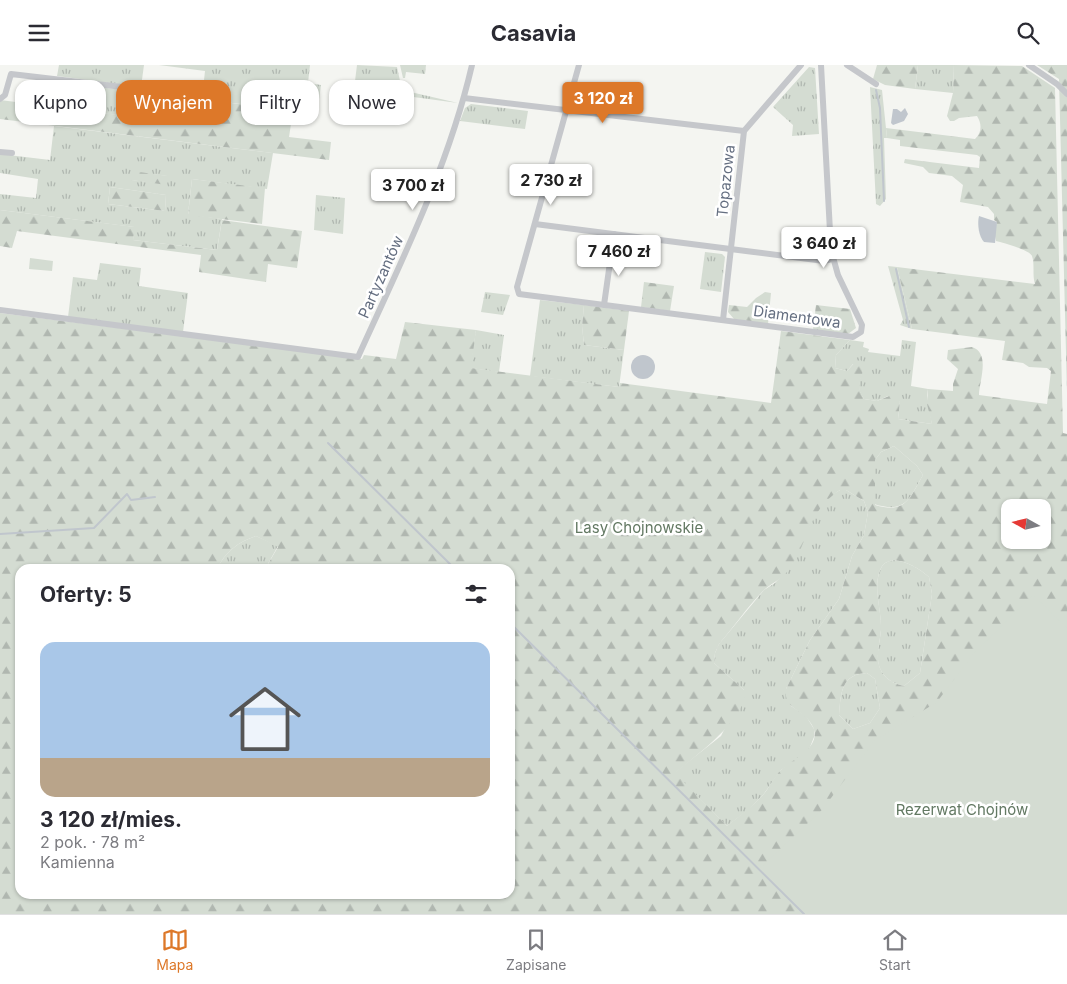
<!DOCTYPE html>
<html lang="pl">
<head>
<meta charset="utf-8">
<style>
	:root { --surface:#fff; --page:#f7f7f7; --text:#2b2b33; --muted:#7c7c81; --line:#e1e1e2; --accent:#dd7829 }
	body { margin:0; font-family:Inter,sans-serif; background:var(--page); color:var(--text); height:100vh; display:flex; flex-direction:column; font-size:19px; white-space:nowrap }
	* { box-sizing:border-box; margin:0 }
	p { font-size:16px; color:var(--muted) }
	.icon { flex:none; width:28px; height:28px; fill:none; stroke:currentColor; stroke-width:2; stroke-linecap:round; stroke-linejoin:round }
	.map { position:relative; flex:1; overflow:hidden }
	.side { position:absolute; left:15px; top:499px; width:500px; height:335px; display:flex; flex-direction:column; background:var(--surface); border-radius:15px; box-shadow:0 1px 4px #0004 }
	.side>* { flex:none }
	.hud { position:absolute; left:15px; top:15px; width:500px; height:45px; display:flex; gap:10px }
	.needle { width:32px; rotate:278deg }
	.fabs { position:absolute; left:1001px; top:434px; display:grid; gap:10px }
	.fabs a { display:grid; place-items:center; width:50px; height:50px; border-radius:10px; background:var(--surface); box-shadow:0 1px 4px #0004; font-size:25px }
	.price { position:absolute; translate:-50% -42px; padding:0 11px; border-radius:5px; background:#fff; color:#222; font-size:16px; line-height:32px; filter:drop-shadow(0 1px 2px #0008) }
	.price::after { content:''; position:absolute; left:50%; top:30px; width:15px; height:11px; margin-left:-8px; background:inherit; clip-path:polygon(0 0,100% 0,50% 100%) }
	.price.on { background:var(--accent); color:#fff }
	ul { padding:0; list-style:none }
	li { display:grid; align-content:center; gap:10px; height:265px; padding:0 25px }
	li+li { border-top:1px solid var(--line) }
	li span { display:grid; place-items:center; height:155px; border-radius:15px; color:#555 }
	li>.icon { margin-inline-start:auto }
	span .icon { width:90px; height:90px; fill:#fffc; stroke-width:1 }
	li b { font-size:21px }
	h2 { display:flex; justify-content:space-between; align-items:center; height:60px; padding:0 25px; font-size:21px }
	.chip { padding:0 18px; border-radius:15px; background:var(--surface); box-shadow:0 1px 4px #0004; font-size:18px; line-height:45px }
	.chip.on { background:var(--accent); color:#fff }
	header { display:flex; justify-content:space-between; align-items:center; height:65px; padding:0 25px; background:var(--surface); font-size:22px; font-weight:700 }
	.menu { display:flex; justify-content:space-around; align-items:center; height:70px; border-top:1px solid var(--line); background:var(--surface); font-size:14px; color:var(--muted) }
	.menu a { display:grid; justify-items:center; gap:2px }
	.menu .on { color:var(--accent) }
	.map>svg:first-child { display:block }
</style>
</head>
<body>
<header><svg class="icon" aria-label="menu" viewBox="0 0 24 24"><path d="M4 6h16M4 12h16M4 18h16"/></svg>Casavia<svg class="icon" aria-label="search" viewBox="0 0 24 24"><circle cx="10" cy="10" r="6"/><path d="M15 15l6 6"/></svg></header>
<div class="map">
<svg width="1067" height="849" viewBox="0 0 1067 849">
	<defs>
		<pattern id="grass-tufts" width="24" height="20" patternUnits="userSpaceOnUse" patternTransform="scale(1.25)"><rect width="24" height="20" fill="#d4dcd2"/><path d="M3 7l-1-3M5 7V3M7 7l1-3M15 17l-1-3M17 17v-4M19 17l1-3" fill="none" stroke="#b0b7b0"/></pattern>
		<pattern id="forest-firs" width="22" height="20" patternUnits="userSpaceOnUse" patternTransform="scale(1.25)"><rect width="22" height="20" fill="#d4dcd2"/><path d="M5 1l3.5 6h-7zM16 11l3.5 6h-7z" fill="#b0b7b0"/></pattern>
	</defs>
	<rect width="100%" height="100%" fill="#f4f5f1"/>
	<g fill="url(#grass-tufts)" fill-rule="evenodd">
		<path d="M 59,0 L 144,0 L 141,22 L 57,11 Z"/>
		<path d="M 159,0 L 310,0 L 308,18 L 321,20 L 317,49 L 201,34 L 198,60 L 77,45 L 80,20 L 167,30 L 169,24 L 197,27 L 203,24 L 205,6 Z"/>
		<path d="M 357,0 L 397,2 L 402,25 L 458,38 L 354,24 Z"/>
		<path d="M 400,0 L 426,0 L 425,9 L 406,7 L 405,13 L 403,13 Z"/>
		<path d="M 918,0 L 954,0 L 953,28 L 915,24 Z"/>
		<path d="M 809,2 L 815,3 L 819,69 L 792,71 L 793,60 L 773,42 Z"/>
		<path d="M 870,22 L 882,25 L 887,73 L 884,73 L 886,134 L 880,141 L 876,139 Z"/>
		<path d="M 471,39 L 528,46 L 525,64 L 460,56 L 465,43 Z"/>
		<path d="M 54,61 L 273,88 L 267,124 L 192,114 L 188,149 L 222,154 L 217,185 L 133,175 L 134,162 L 0,145 L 0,129 L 36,133 L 38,114 L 0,108 L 0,89 L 50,95 ZM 132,107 L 167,111 L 167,119 L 132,115 ZM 110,122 L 166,130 L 165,146 L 108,139 Z"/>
		<path d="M 316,130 L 345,133 L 343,169 L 314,165 Z"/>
		<path d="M 705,187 L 722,189 L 725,192 L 721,227 L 700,224 Z"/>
		<path d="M 100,198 L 141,203 L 139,221 L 188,228 L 183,267 L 68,252 L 73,212 L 97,215 Z"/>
		<path d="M 888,201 L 897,202 L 912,264 L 900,260 L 903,255 Z"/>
		<path d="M 485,227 L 510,230 L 503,250 L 481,247 Z"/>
		<path d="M 540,235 L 584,240 L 582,261 L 584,280 L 624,285 L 619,322 L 530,311 Z"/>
		<path d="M 476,265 L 504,270 L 499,307 L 470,303 Z"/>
		<path d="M 850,275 L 864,277 L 863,282 L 869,284 L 868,287 L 900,291 L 902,275 L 916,277 L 911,321 L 928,324 L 927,331 L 932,359 L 898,354 L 900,337 L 888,331 L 877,336 L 864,334 C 856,323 859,316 863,305 L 853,299 L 847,306 L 835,303 L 836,290 Z"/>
		<path d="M 894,381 L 917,401 L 923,410 C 909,434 906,449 874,439 L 875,395 L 881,387 Z"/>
		<path d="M 840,425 L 846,425 L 864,436 L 868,447 L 864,470 L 852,491 L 839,534 L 810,575 L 786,624 L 791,641 L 806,651 L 814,664 L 814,672 L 810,682 L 806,688 L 781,705 L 763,730 L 748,745 L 727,761 L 674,708 L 721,671 L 744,625 L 714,598 L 715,588 L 719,579 L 764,525 L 775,518 L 792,499 L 815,449 L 827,433 Z"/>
		<path d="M 256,471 L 278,481 L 265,504 L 217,504 C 225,487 238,477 256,471 Z"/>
		<path d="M 894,495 C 909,497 918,503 929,512 L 932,529 L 920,608 L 904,621 C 896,619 887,616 882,607 C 874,594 880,578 881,565 C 882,545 872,522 881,503 C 884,497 889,496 894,495 Z"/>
		<path d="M 867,608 L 875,614 L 880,643 L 870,658 L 853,664 L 839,650 C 841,628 841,609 867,608 Z"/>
	</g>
	<g fill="url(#forest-firs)" fill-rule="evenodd">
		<path d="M 877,0 L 918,0 L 915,24 L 885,20 L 873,14 Z"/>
		<path d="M 954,0 L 1022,1 L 1055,23 L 1063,368 L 1067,369 L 1067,849 L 0,849 L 0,248 L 362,294 L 364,290 L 396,294 L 405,257 L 476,265 L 471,303 L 619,322 L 620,318 L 771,338 L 781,266 L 850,275 L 836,290 L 835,303 L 847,306 L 856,296 L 861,295 C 869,308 852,317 864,334 L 877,336 L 894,329 L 900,337 L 898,354 L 932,359 L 927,339 L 928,324 L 953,326 L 953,319 L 958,304 L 947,294 L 948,285 L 972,282 C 991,288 979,317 979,330 L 1047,339 L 1051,306 L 1047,303 L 1029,302 L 1023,298 L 1002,295 L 1005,276 L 912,264 L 897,202 L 1035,219 C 1032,210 1035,199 1032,191 C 1030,185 1004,178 996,176 L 994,166 L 997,157 L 994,155 L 994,149 L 988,142 L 960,137 L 963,120 L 952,111 L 929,108 L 923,102 L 904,98 L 905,94 L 979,103 L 980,92 L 977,90 L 900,81 L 900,75 L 887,73 L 886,63 L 975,74 C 982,67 982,59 977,51 L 959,53 L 954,56 L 950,56 L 947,51 L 953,28 ZM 894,381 L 917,401 L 923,410 C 909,434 906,449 875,440 L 875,395 L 881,387 ZM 840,425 L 846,425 L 864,436 L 868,447 L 864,470 L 852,491 L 839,534 L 810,575 L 786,624 C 783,645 805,644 813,662 C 822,683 792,694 781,705 C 774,712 769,723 763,730 C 752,742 739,751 727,761 L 675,708 C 693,693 750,652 744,625 L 714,598 L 715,588 L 719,579 C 734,562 747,542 763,526 C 770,519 780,515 787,507 C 810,478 805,448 840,425 ZM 1010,442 L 1042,442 L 1042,475 L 1010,475 ZM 256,471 L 278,482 L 265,504 L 510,504 L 510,829 L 20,829 L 20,504 L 217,504 C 225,487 238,477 256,471 ZM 894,495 C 909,497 918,503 929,512 L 932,529 L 920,608 L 904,621 C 896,619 887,616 882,607 C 874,594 880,578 881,565 C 882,545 872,521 881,503 C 884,497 889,496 894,495 ZM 867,608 L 875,614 L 880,643 L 870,658 L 853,664 L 839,650 C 841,628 841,609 867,608 Z"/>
		<path d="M 1037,0 L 1067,0 L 1067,327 L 1059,14 Z"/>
		<path d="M 201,34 L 293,46 L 289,72 L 331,77 L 329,95 L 0,54 L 0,35 L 198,60 Z"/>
		<path d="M 132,106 L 168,111 L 167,120 L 131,115 Z"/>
		<path d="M 192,114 L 265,123 L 262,159 L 188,150 Z"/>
		<path d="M 110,122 L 166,130 L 165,146 L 108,139 Z"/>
		<path d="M 0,145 L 135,162 L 133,175 L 217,185 L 222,155 L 302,166 L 297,203 L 268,199 L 266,217 L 199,207 L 201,190 L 17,166 L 12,183 L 0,181 Z"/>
		<path d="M 644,217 L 674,221 L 670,246 L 641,242 Z"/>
		<path d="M 765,227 L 771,228 L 768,259 L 734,254 L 728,247 L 729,240 L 747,242 L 756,233 Z"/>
		<path d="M 584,240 L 629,246 L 624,285 L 584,280 L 582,261 Z"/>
		<path d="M 816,240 L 850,244 L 856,263 L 848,269 L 813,265 Z"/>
	</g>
	<g fill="#d4dcd2">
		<path d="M 30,193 L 53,196 L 52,206 L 29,204 Z"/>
		<path d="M 1033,530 L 1067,563 L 1067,849 L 804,849 L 759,804 L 822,745 L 874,676 L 937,637 L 974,588 Z"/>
	</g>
	<g fill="#c0c6cd">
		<path d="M 897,44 L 901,47 L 905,43 L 908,49 L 904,56 L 893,60 L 891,58 L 893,44 Z"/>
		<path d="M 979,151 L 997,157 L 995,178 L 984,177 C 979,172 977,159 979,151 Z"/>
		<circle cx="643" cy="302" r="12"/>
	</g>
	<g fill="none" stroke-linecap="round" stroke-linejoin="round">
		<g stroke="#c0c6cd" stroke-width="2">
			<path d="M 876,25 L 880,43 L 884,136"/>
			<path d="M 896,204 L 909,262"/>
			<path d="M 328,378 L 455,504"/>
			<path d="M 0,469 L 94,463 L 127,429 L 131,435 L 155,432"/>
			<path d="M 510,558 L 804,849"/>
		</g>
		<g stroke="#c5c7cb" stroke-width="6">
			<path d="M 579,0 L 517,222 L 519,229 L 853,272 L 861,267 L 862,260 L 838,210 L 831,185 L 821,0"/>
			<path d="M 847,0 L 876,19"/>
			<path d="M 1029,0 L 1057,19 L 1067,29"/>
			<path d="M 464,33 L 744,66"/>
			<path d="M 0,34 L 5,30 L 11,9 L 165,27"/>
			<path d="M 0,87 L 12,88"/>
			<path d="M 535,159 L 824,196 L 832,194"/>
			<path d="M 604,240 L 614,169"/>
			<path d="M 0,245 L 358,292 C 401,197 448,103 472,0"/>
			<path d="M 723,255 L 744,66 L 801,0"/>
		</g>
	</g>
	<g text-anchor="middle" stroke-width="5" stroke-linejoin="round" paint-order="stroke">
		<g font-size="15" fill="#656f81" stroke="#fff">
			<text transform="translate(726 116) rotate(-84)" y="5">Topazowa</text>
			<text transform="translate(381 212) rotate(-66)" y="5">Partyzantów</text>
			<text transform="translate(797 252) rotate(8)" y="5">Diamentowa</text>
		</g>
		<g font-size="15" fill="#637963" stroke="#fff">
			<text x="639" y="468">Lasy Chojnowskie</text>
			<text x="962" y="750">Rezerwat Chojnów</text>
		</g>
	</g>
</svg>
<div class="fabs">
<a><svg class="needle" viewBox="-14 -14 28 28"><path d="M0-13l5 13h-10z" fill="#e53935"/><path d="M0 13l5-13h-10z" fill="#7c7c81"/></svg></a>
</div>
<b class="price on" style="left:603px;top:59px">3 120 zł</b>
<b class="price" style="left:551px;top:141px">2 730 zł</b>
<b class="price" style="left:413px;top:146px">3 700 zł</b>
<b class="price" style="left:824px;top:204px">3 640 zł</b>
<b class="price" style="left:619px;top:212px">7 460 zł</b>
<div class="hud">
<a class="chip">Kupno</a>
<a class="chip on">Wynajem</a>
<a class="chip">Filtry</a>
<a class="chip">Nowe</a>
</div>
<section class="side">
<h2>Oferty: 5<svg class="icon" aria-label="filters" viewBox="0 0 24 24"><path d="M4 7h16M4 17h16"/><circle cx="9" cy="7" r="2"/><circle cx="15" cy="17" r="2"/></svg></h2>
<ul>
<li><span style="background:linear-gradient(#a9c7e8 75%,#b9a48a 0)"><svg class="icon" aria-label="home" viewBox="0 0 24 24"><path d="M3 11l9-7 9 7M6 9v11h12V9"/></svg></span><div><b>3 120 zł/mies.</b><p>2 pok. · 78 m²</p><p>Kamienna</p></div></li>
</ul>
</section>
</div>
<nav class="menu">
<a class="on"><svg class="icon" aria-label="map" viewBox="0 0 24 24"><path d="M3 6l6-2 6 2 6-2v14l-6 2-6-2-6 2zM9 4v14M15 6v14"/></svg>Mapa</a>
<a><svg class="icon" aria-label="saved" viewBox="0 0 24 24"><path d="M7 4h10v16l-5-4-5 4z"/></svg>Zapisane</a>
<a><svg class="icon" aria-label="home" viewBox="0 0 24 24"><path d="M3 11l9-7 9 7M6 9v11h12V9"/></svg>Start</a>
</nav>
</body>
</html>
